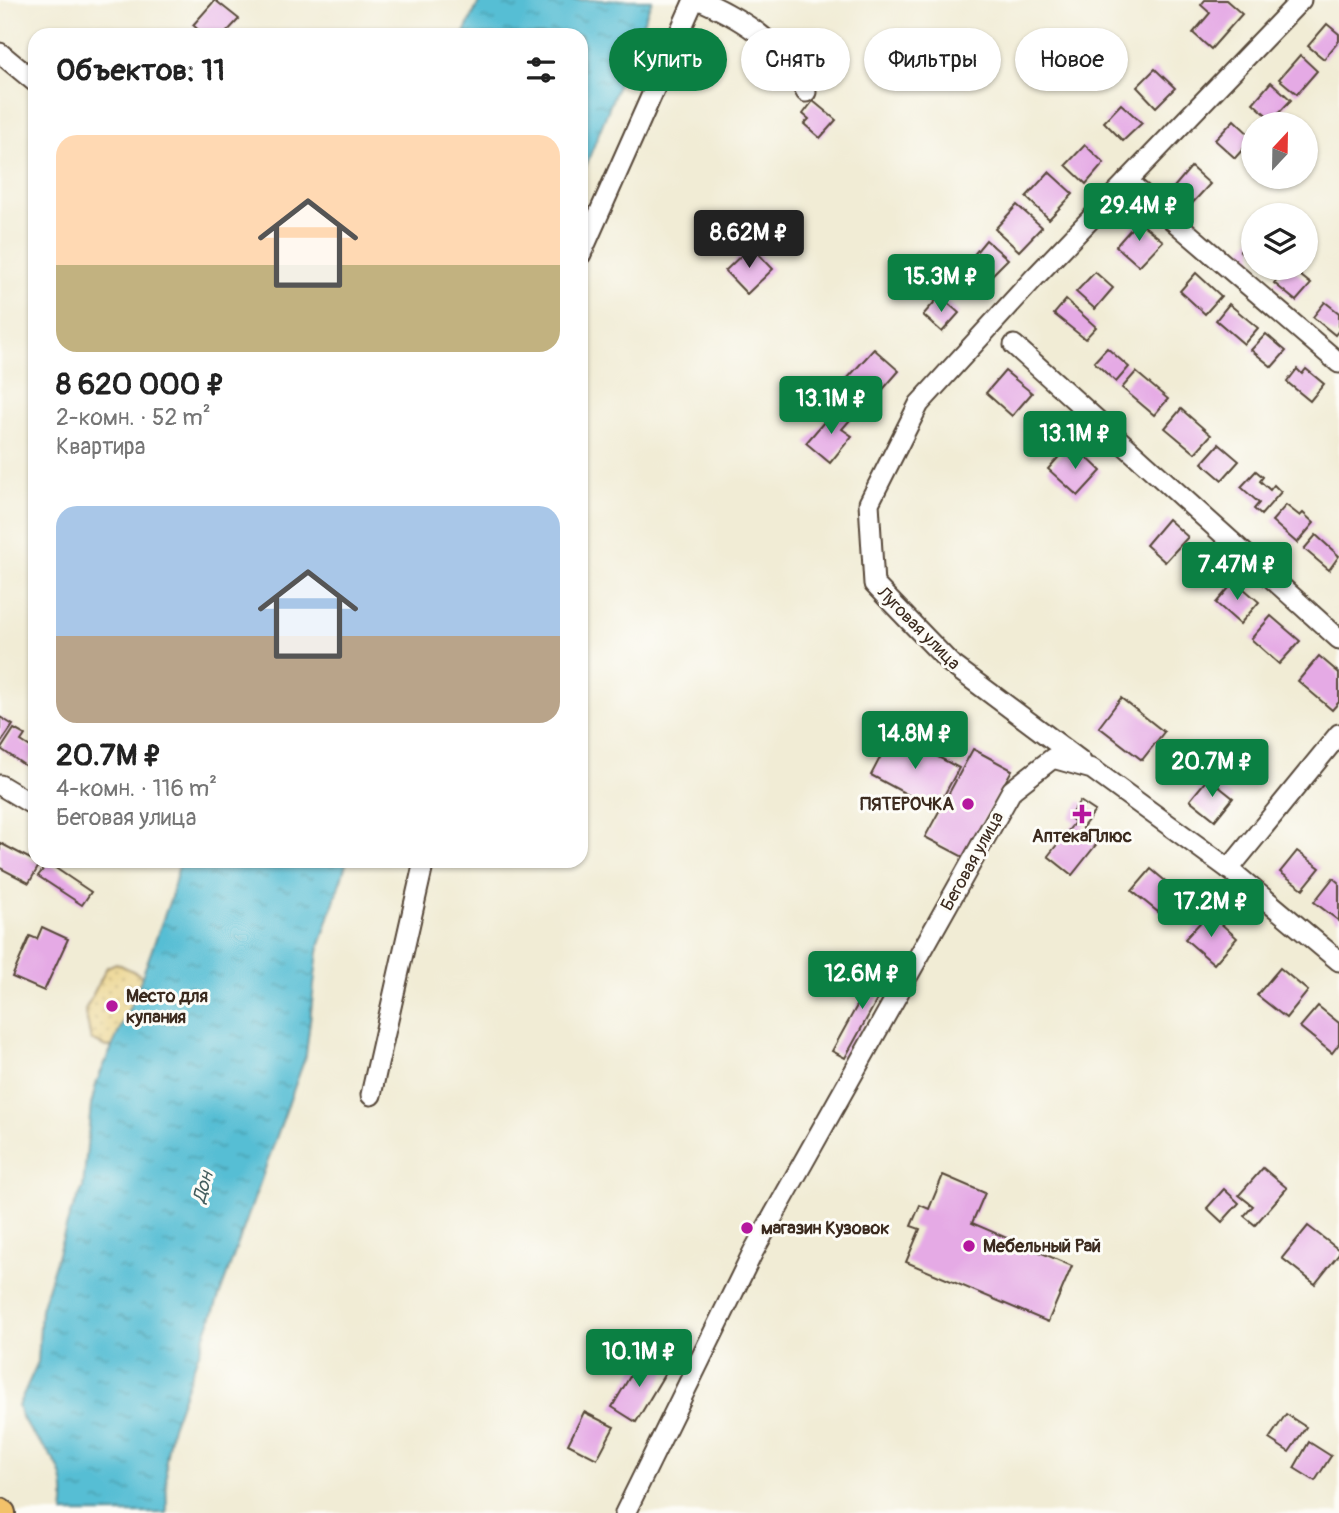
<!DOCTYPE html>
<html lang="ru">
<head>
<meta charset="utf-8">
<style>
	:root { --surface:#fff; --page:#f2f2f2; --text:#222; --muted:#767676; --accent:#0b8043 }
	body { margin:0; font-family:Pangolin,sans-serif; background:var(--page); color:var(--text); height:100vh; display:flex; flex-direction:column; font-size:26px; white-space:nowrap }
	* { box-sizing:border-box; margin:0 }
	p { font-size:23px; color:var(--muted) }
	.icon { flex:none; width:38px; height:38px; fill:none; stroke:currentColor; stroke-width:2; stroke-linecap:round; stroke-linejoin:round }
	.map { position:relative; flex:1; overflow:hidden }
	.drawer { position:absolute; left:28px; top:28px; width:560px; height:840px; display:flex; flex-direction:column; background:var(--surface); border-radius:21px; box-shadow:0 2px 5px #0004 }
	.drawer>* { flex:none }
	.banner { position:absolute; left:609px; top:28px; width:625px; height:63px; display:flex; gap:14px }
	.needle { width:46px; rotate:22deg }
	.fabs { position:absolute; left:1241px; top:112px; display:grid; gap:14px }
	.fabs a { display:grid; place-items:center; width:77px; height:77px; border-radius:50%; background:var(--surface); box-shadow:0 2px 5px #0004; font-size:35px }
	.price { position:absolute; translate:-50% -60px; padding:0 16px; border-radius:7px; background:var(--accent); color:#fff; font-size:23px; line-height:46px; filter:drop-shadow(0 2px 4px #0008) }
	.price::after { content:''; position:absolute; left:50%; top:42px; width:21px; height:16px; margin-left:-10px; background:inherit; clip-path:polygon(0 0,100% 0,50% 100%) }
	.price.current { background:#222; color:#fff }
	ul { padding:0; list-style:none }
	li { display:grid; align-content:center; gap:14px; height:371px; padding:0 28px }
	li span { display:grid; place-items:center; height:217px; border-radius:21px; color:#555 }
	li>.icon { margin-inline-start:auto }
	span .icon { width:126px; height:126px; fill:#fffc; stroke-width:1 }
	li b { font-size:30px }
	h2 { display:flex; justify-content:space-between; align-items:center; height:84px; padding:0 28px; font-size:30px }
	.chip { padding:0 24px; border-radius:32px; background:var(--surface); box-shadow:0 2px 5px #0004; font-size:24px; line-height:63px }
	.chip.current { background:var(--accent); color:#fff }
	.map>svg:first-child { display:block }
</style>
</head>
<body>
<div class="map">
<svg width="1339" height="1513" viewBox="0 0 1339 1513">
	<defs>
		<pattern id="sand-dots" width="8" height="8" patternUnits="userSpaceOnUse" patternTransform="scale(1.75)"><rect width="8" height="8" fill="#eeda9e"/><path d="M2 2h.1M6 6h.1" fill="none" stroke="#cdbb88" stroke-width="1.8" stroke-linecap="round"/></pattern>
		<pattern id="water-ripples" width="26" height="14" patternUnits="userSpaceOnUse" patternTransform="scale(1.75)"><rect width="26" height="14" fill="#56bed4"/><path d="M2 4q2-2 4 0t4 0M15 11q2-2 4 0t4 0" fill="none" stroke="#489bab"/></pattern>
	</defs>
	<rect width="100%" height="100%" fill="#fdfcf7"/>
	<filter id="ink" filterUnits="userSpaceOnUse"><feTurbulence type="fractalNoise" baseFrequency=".0143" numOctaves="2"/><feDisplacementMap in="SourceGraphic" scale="14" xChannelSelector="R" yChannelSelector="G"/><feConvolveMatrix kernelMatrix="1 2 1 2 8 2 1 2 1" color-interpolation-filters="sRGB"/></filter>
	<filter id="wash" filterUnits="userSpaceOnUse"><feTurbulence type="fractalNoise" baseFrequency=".00686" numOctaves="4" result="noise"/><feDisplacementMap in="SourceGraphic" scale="28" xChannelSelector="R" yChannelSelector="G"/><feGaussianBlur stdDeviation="1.57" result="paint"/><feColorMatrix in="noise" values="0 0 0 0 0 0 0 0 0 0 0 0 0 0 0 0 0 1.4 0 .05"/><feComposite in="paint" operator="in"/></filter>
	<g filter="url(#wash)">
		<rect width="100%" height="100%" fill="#f1ecd5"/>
		<path fill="url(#sand-dots)" stroke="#94825e" stroke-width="2" d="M 116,963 L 139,974 L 145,982 L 119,1046 L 107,1047 L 91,1040 L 85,1010 L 107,967 Z"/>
		<g fill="url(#water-ripples)" stroke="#487479" stroke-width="2">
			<path d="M 480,0 L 652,0 L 581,178 L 581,35 L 463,35 Z"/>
			<path d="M 180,861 L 347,861 L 318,951 L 306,1055 L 171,1430 L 166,1459 L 167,1513 L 63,1513 C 72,1450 31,1451 18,1406 L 38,1362 L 41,1309 L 70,1214 L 83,1188 L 91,1105 L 97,1081 L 136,993 L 171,897 Z"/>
		</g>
		<g id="blocks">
			<g fill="#e5aae5">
				<path d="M 215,0 L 239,19 L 224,35 L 204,35 L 193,25 Z"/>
				<path d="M 1205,0 L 1226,0 L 1242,14 L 1211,49 L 1193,33 L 1210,13 L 1201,5 Z"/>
				<path d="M 1327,24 L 1339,34 L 1339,41 L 1324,59 L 1308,46 Z"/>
				<path d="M 1300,55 L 1317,71 L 1297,94 L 1279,79 Z"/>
				<path d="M 1155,69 L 1175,88 L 1156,107 L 1137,87 Z"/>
				<path d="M 1271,82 L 1291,100 L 1272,120 L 1253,103 Z"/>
				<path d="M 813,101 L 836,120 L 820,138 L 804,124 L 809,119 L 803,114 Z"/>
				<path d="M 1121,104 L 1142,123 L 1123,141 L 1104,122 Z"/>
				<path d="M 1234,120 L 1253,138 L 1235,158 L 1215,140 Z"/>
				<path d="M 1085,145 L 1104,163 L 1086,184 L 1066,165 Z"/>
				<path d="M 1191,167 L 1210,184 L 1187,209 L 1169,193 Z"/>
				<path d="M 1049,172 L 1073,194 L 1049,219 L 1026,197 Z"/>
				<path d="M 1017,205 L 1042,227 L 1019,251 L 995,229 Z"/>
				<path d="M 1138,221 L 1163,241 L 1139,266 L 1116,246 Z"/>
				<path d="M 1253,236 L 1253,263 L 1240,251 Z"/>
				<path d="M 986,240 L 1008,259 L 992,275 L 972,257 Z"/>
				<path d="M 751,246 L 773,269 L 747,294 L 725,271 Z"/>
				<path d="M 1286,268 L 1291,268 L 1311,284 L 1296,301 L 1274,283 Z"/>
				<path d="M 1095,272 L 1113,288 L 1095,309 L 1076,292 Z"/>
				<path d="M 1196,273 L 1221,296 L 1205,314 L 1180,291 Z"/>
				<path d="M 940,296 L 959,313 L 942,332 L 923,315 Z"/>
				<path d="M 1066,300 L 1096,327 L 1085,339 L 1054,314 Z"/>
				<path d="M 1325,302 L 1339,313 L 1339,330 L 1335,335 L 1313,317 Z"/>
				<path d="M 1229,304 L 1258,328 L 1244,344 L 1216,320 Z"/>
				<path d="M 1266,334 L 1286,351 L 1272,367 L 1251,350 Z"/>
				<path d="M 1107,348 L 1129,367 L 1116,382 L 1094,362 Z"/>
				<path d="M 874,349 L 899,371 L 871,403 L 846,380 Z"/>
				<path d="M 1297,369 L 1302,374 L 1306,369 L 1324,384 L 1310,401 L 1287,382 Z"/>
				<path d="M 1005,371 L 1032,393 L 1012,416 L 986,393 Z"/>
				<path d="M 1136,372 L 1168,399 L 1154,415 L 1122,388 Z"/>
				<path d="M 836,408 L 850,420 L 842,429 L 852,436 L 830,463 L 806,443 Z"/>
				<path d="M 1181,409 L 1211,435 L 1195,453 L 1165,428 Z"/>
				<path d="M 1219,444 L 1239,461 L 1222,480 L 1202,463 Z"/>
				<path d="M 1064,451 L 1072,459 L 1080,451 L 1101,471 L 1078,496 L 1048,469 Z"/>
				<path d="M 1256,471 L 1263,477 L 1260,481 L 1270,490 L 1274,485 L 1281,492 L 1261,515 L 1254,509 L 1259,503 L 1241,487 Z"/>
				<path d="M 1286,505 L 1300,516 L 1303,513 L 1314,523 L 1297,543 L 1272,521 Z"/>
				<path d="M 1168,519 L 1188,537 L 1165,562 L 1146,545 Z"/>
				<path d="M 1316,535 L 1339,556 L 1329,570 L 1304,549 Z"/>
				<path d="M 1235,581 L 1259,602 L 1240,624 L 1216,603 Z"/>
				<path d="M 1271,616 L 1300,641 L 1279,664 L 1251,639 Z"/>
				<path d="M 1319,656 L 1339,673 L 1339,702 L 1332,710 L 1298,681 Z"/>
				<path d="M 1121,698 L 1164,732 L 1142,760 L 1099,727 Z"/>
				<path d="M 0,717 L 13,725 L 0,744 Z"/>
				<path d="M 14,729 L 25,735 L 21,741 L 35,750 L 27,767 L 1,749 Z"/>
				<path d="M 893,733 L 959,768 L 936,810 L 871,775 Z"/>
				<path d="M 973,749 L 1012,770 L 963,857 L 925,837 Z"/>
				<path d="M 1208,778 L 1233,798 L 1215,820 L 1190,800 Z"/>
				<path d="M 1080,801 L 1095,811 L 1082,828 L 1099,841 L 1072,875 L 1048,856 L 1075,822 L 1069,817 Z"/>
				<path d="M 0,843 L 40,864 L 29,883 L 0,868 Z"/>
				<path d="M 1297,851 L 1320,868 L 1303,889 L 1280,872 Z"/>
				<path d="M 48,863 L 91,892 L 82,905 L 38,876 Z"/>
				<path d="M 1151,869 L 1176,890 L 1158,912 L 1132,891 Z"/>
				<path d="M 1333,878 L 1339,883 L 1339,921 L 1314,902 Z"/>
				<path d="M 1209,913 L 1237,938 L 1214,964 L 1185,939 Z"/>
				<path d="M 42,927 L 68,939 L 44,991 L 12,977 L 30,936 L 37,939 Z"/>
				<path d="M 880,964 L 893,971 L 845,1058 L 832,1051 Z"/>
				<path d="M 1280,968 L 1308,991 L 1286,1018 L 1257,995 Z"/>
				<path d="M 1318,1006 L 1339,1023 L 1339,1044 L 1332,1053 L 1300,1027 Z"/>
				<path d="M 1263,1168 L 1287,1188 L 1255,1225 L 1244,1216 L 1253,1206 L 1239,1195 Z"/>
				<path d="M 943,1175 L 985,1193 L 972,1223 L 1072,1266 L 1048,1322 L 906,1262 L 920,1229 L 911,1226 L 920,1205 L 929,1209 Z"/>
				<path d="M 1224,1189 L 1239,1203 L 1222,1222 L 1207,1208 Z"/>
				<path d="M 1308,1226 L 1339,1250 L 1339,1254 L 1315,1284 L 1282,1258 Z"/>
				<path d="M 642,1356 L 667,1370 L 636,1422 L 612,1407 Z"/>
				<path d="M 584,1412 L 614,1427 L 597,1459 L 568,1444 Z"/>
				<path d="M 1286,1414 L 1306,1427 L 1289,1452 L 1269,1439 Z"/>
				<path d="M 1309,1442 L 1331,1456 L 1315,1481 L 1294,1468 Z"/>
			</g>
		</g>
	</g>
	<g filter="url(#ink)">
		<use href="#blocks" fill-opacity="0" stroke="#564739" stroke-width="2"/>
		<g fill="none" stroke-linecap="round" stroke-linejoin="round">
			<g stroke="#564739" stroke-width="23">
				<g id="minor">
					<path d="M 700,0 C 747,21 783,45 806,92"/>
					<path d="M 0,53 L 35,82"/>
					<path d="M 1127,181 L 1339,363"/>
					<path d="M 581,254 L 694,0"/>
					<path d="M 1014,345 L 1339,639"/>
					<path d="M 1081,761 L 950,663 L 874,584 L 869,503 L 919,404 L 1035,277 L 1301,0"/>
					<path d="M 0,785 L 35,806"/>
					<path d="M 1229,869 L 1339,734"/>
					<path d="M 371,1095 L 424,861"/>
					<path d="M 625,1513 L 753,1252 L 1012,790 L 1053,758 L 1092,769 L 1229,869 L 1339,961"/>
				</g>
			</g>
			<g stroke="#564739" stroke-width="28">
				<path id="major" d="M 0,1511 L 3,1513"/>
			</g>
			<use href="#minor" stroke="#fff" stroke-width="19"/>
			<use href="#major" stroke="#f3c26a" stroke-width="24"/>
		</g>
	</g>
	<g fill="#b5179e" stroke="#fdfcf7" stroke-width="2.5">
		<circle cx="968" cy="804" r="7"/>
		<path d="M1078.5 803.5h7v7h7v7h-7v7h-7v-7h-7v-7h7z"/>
		<circle cx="112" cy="1006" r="7"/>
		<circle cx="747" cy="1228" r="7"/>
		<circle cx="969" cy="1246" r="7"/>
	</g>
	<g text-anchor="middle" stroke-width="6" stroke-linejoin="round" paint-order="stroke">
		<g font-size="18" fill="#3b2a1e" stroke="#fdfcf7">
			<text transform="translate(919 628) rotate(45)" y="6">Луговая улица</text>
			<text transform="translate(972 861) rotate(-61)" y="6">Беговая улица</text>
		</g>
		<g font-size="18" font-weight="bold" fill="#3b2a1e" stroke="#fdfcf7" text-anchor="start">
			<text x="954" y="810" text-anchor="end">ПЯТЕРОЧКА</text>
			<text x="1082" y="842" text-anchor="middle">АптекаПлюс</text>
			<text x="126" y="1002">Место для<tspan x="126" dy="21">купания</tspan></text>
			<text x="761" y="1234">магазин Кузовок</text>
			<text x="983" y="1252">Мебельный Рай</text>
		</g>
		<g font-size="19" font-style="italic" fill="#445e5e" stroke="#fdfcf7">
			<text transform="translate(202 1187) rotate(-74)" y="7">Дон</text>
		</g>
	</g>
</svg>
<div class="fabs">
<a><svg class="needle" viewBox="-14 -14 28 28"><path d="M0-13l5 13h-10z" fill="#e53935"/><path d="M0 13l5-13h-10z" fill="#767676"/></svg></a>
<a><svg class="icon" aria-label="layers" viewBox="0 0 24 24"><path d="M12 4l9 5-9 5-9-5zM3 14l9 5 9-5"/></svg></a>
</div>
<b class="price" style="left:1139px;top:243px">29.4M ₽</b>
<b class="price current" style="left:749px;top:270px">8.62M ₽</b>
<b class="price" style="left:941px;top:314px">15.3M ₽</b>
<b class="price" style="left:831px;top:436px">13.1M ₽</b>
<b class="price" style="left:1075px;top:471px">13.1M ₽</b>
<b class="price" style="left:1237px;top:602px">7.47M ₽</b>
<b class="price" style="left:915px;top:771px">14.8M ₽</b>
<b class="price" style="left:1212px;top:799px">20.7M ₽</b>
<b class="price" style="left:1211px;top:939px">17.2M ₽</b>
<b class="price" style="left:862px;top:1011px">12.6M ₽</b>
<b class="price" style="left:639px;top:1389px">10.1M ₽</b>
<div class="banner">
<a class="chip current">Купить</a>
<a class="chip">Снять</a>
<a class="chip">Фильтры</a>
<a class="chip">Новое</a>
</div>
<section class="drawer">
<h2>Объектов: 11<svg class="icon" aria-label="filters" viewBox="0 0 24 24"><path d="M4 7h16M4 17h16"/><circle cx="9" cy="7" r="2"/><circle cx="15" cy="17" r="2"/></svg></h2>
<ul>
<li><span style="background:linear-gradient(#ffd9b3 60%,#c2b280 0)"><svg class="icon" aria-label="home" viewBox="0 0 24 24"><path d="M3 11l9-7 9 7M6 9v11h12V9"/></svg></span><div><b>8 620 000 ₽</b><p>2-комн. · 52 m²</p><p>Квартира</p></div></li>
<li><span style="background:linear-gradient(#a9c7e8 60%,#b9a48a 0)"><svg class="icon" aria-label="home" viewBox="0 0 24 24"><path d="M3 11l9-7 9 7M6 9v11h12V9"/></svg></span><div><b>20.7M ₽</b><p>4-комн. · 116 m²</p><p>Беговая улица</p></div></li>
</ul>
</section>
</div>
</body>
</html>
